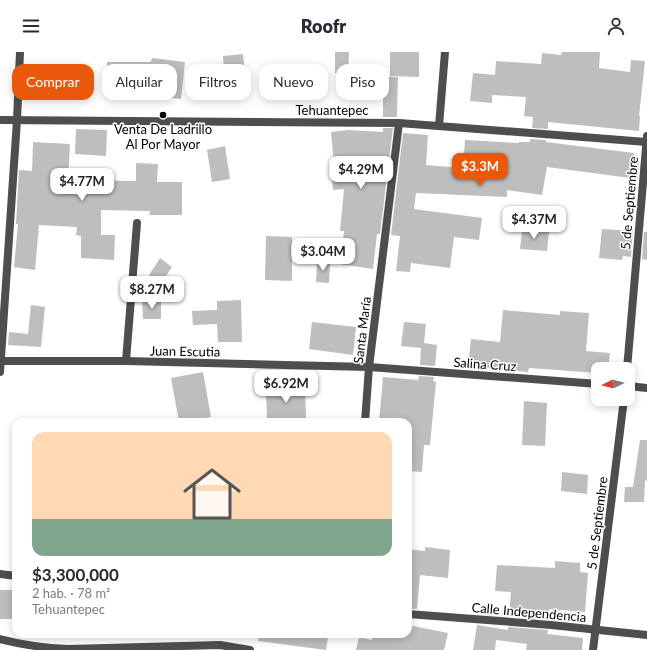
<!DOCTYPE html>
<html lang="es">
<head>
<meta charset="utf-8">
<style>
	:root { --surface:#fff; --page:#f7f7f7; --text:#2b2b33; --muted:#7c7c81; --line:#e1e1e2; --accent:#ea580c }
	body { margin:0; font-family:Lato,sans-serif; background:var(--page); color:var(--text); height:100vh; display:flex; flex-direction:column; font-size:15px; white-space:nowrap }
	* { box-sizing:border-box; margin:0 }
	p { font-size:13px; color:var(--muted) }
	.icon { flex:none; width:22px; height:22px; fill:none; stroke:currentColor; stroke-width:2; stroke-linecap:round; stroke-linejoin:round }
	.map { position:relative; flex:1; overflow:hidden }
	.drawer { position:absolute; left:12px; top:366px; width:400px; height:220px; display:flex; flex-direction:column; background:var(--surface); border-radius:12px; box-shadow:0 2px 10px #0003 }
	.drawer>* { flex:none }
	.guide { position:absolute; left:12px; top:12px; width:400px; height:36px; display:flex; gap:8px }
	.needle { width:26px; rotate:264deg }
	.fabs { position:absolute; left:591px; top:310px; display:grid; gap:8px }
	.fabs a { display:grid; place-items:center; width:44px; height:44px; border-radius:8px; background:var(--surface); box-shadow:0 2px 10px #0003; font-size:20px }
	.price { position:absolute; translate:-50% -34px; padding:0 9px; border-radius:8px; background:#fff; color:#222; font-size:13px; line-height:26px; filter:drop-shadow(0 1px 2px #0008) }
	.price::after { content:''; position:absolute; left:50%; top:24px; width:12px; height:9px; margin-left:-6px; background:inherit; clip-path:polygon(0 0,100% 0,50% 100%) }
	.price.active { background:var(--accent); color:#fff }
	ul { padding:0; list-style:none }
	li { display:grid; align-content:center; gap:8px; height:212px; padding:0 20px }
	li+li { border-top:1px solid var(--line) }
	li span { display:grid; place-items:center; height:124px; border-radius:12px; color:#555 }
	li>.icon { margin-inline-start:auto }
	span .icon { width:72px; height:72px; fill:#fffc; stroke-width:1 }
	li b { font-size:17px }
	.tag { padding:0 14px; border-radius:12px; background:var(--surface); box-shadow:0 2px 10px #0003; font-size:14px; line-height:36px }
	.tag.active { background:var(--accent); color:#fff }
	header { display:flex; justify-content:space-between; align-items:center; height:52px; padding:0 20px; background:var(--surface); font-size:18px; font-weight:800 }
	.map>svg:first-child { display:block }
</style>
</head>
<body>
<header><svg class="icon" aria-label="menu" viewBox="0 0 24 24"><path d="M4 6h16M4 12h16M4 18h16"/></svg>Roofr<svg class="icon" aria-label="person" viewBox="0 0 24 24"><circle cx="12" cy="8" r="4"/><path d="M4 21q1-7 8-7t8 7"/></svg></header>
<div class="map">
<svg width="647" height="598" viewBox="0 0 647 598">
	<rect width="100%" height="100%" fill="#fff"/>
	<g fill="#bebebe">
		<path d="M 335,0 L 349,0 L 348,21 L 335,21 Z"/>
		<path d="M 390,0 L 419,0 L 419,25 L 390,24 Z"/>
		<path d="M 562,0 L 600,0 L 599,16 L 630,20 L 631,8 L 645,9 L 639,64 L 640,64 L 639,79 L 548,70 L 548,77 L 532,76 L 533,65 L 524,64 L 526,45 L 492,43 L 492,51 L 470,49 L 473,21 L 495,23 L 496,9 L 541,12 L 542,1 L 561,3 Z"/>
		<path d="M 243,2 L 245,20 L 224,21 L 223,4 Z"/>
		<path d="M 152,6 L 185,10 L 181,47 L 133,42 L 133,46 L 115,46 L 115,38 L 107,38 L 107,10 L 151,10 Z"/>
		<path d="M 344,23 L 398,25 L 397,65 L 383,65 L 383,42 L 359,42 L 359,48 L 344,48 Z"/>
		<path d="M 383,76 L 393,76 L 380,182 L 377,182 L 373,217 L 340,212 L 344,179 L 340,179 L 344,137 L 333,138 L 331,112 L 334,112 L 331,80 L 348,78 L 383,80 Z"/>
		<path d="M 76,77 L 107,78 L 106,104 L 75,102 Z"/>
		<path d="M 403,81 L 428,83 L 426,113 L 463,116 L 465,88 L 519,91 L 519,90 L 530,90 L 530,87 L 546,88 L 546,90 L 634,101 L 633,107 L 639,108 L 638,127 L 547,115 L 542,143 L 507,138 L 507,145 L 416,141 L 414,157 L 482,166 L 479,188 L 454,185 L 450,216 L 411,211 L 410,220 L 396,219 L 400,184 L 391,183 Z"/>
		<path d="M 33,90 L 70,92 L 68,128 L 136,129 L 136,111 L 158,112 L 157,130 L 182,130 L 182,163 L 149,163 L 150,159 L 101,158 L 101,183 L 115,183 L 114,208 L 81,206 L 81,184 L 76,183 L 77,175 L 39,173 L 35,218 L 14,215 L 18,172 L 16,172 L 19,118 L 32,119 Z"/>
		<path d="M 225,94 L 230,127 L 212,130 L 207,98 Z"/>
		<path d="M 602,177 L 633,179 L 631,205 L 623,204 L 622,208 L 599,206 Z"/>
		<path d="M 522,178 L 549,180 L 547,199 L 520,197 Z"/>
		<path d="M 644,180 L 647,180 L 647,208 L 642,207 Z"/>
		<path d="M 266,184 L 292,185 L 292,229 L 265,228 Z"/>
		<path d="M 160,206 L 172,215 L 166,224 L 181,235 L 170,251 L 147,234 L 153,226 L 149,223 Z"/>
		<path d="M 317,210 L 330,211 L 329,231 L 316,230 Z"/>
		<path d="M 161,248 L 161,267 L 143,267 L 142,249 Z"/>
		<path d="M 241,248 L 242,290 L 218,290 L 217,272 L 193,273 L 192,259 L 217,258 L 217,249 Z"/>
		<path d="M 31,253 L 45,255 L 41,295 L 8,293 L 9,280 L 28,282 Z"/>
		<path d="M 503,258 L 560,263 L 560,259 L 589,261 L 586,299 L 610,301 L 608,317 L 598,317 L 598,321 L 529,316 L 528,320 L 468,314 L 471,287 L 500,290 Z"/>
		<path d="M 312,270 L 356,275 L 353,303 L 309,297 Z"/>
		<path d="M 404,270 L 426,272 L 424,291 L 437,293 L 435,314 L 420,313 L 421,296 L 401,294 Z"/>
		<path d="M 203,320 L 211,365 L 179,370 L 171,326 Z"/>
		<path d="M 419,324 L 434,325 L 433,329 L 436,330 L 430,393 L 424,393 L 422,420 L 408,419 L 408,370 L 379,370 L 383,325 L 418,328 Z"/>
		<path d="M 305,337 L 306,367 L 267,368 L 266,338 Z"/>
		<path d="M 524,349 L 547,351 L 545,394 L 522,393 Z"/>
		<path d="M 640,388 L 647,388 L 647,429 L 645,428 L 644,450 L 624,450 L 625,435 L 633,435 Z"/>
		<path d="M 562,420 L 588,423 L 587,442 L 561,439 Z"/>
		<path d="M 425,495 L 450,498 L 448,526 L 420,523 L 417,557 L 408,557 L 408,497 L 425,499 Z"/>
		<path d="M 555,509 L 580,511 L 580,520 L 588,521 L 585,560 L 549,557 L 548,567 L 509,564 L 511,540 L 495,539 L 497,513 L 555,516 Z"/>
		<rect x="0" y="538" width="16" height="29"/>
		<path d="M 408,573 L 448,581 L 444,598 L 356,598 L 359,585 L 372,588 L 372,582 L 408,582 Z"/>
		<path d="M 477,573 L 508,578 L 508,575 L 548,578 L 547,582 L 583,586 L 582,598 L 526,598 L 527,592 L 496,588 L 495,598 L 473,598 Z"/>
		<path d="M 259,582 L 309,582 L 328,585 L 326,598 L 258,589 Z"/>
	</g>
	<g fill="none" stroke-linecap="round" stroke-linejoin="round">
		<g stroke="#4e4e4e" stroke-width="8">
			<path d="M 0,68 L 399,71 L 647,90"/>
			<path d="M 439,74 L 445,0"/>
			<path d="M 0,309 L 126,309 L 369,315 L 598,332"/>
			<path d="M 126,309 L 137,171"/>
			<path d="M 627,317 L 647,84"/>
			<path d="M 0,320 L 17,68 L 20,0"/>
			<path d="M 628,334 L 647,336"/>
			<path d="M 365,370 L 369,315 L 399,71"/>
			<path d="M 0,522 L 16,524"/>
			<path d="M 408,562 L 551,573 L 647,583"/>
			<path d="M 0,587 C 23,593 44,596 68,597 L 220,593 L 250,598"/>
			<path d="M 593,598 L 624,347"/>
		</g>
	</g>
	<circle fill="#000" stroke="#fff" stroke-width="1.5" cx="163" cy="63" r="4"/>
	<g text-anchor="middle" stroke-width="3" stroke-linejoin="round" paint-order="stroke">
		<g font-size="13" fill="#000" stroke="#fff">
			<text x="332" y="63">Tehuantepec</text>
			<text transform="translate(629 151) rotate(-85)" y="5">5 de Septiembre</text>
			<text transform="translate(362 278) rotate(-83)" y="5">Santa María</text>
			<text transform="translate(185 299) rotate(1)" y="5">Juan Escutia</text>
			<text transform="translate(485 312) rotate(4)" y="5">Salina Cruz</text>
			<text transform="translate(597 471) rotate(-83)" y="5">5 de Septiembre</text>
			<text transform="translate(529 560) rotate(5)" y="5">Calle Independencia</text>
		</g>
		<g font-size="13" fill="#000" stroke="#fff">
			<text x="163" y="82">Venta De Ladrillo<tspan x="163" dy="15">Al Por Mayor</tspan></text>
		</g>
	</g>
</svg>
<div class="fabs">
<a><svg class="needle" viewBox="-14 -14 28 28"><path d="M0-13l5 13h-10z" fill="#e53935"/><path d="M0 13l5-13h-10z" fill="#7c7c81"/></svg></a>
</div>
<b class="price active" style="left:480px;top:135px">$3.3M</b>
<b class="price" style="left:361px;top:138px">$4.29M</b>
<b class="price" style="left:82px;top:150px">$4.77M</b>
<b class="price" style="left:534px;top:188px">$4.37M</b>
<b class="price" style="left:323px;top:220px">$3.04M</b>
<b class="price" style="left:152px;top:258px">$8.27M</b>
<b class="price" style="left:286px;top:352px">$6.92M</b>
<div class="guide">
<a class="tag active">Comprar</a>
<a class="tag">Alquilar</a>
<a class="tag">Filtros</a>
<a class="tag">Nuevo</a>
<a class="tag">Piso</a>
</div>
<section class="drawer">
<ul>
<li><span style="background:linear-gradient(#ffd9b3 70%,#7fa58c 0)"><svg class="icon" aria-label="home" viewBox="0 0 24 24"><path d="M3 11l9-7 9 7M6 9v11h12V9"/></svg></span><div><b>$3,300,000</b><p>2 hab. · 78 m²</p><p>Tehuantepec</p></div></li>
</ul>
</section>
</div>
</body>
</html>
